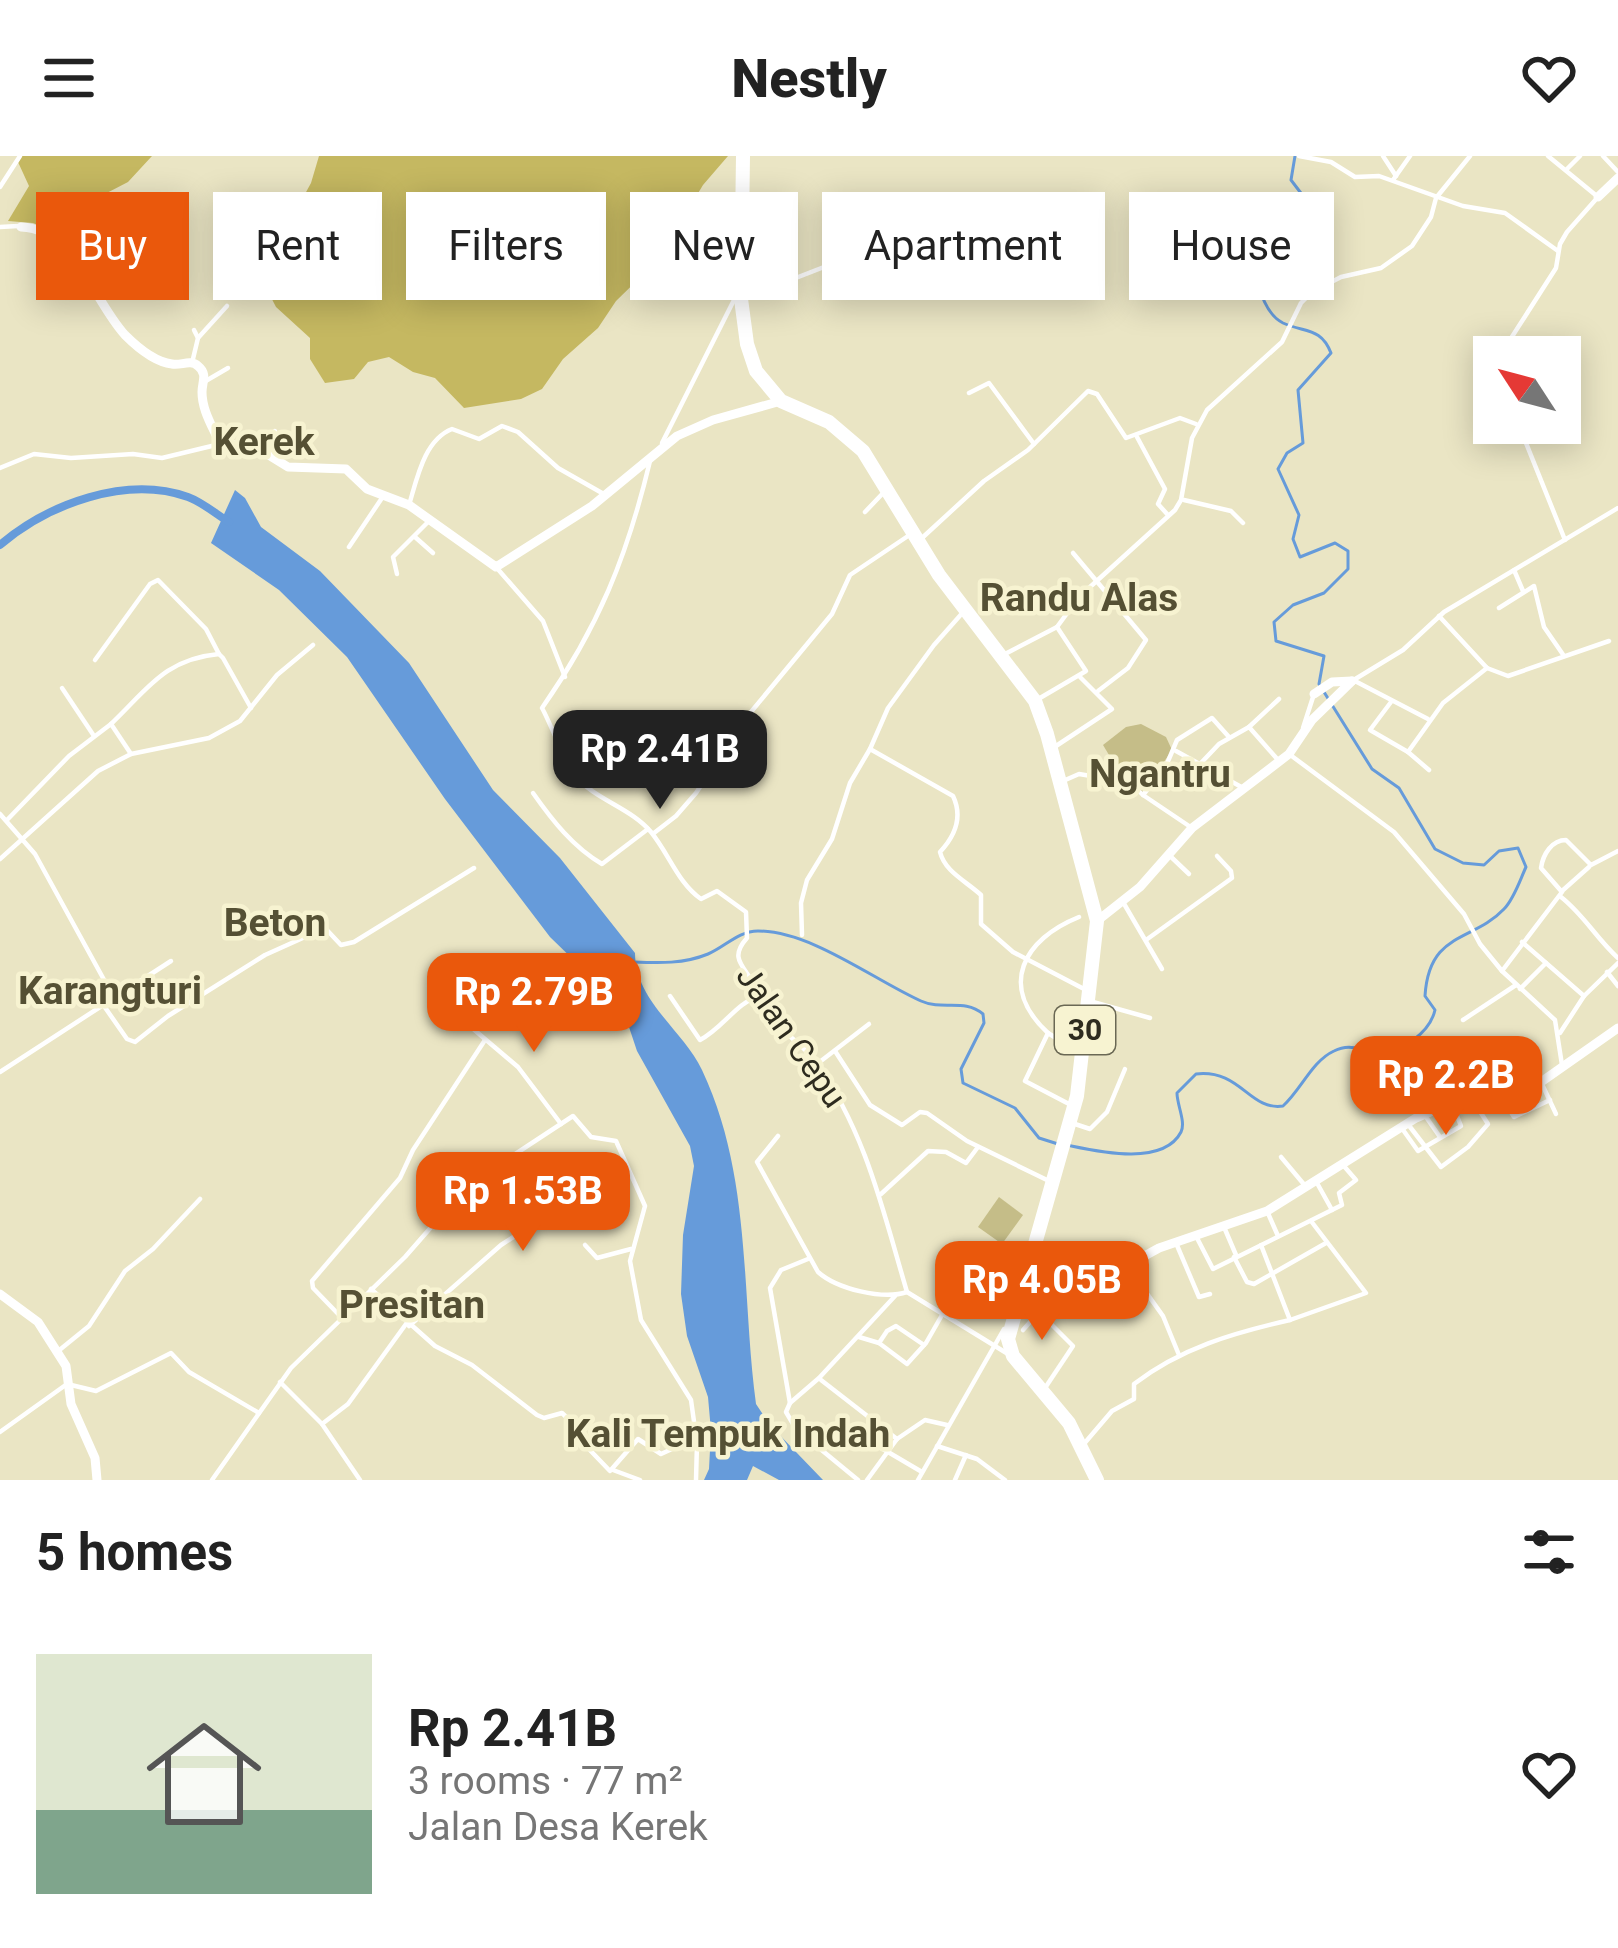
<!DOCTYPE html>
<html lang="en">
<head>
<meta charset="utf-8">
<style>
	:root { --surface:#fff; --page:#f6f6f6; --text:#222; --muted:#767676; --line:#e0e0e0; --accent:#ea580c }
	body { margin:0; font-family:Roboto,sans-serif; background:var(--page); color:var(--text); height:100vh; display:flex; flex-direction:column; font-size:45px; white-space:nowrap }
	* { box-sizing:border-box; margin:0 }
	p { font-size:39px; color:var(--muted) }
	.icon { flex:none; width:66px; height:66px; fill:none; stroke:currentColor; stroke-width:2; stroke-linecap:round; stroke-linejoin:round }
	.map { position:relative; height:1324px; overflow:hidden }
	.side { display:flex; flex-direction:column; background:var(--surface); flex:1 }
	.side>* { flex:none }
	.hud { position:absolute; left:36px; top:36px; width:1548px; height:108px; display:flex; gap:24px }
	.needle { width:78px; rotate:306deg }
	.controls { position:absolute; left:1473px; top:180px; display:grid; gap:24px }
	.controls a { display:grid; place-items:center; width:108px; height:108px; border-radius:0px; background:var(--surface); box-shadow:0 6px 30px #0003; font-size:60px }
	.price { position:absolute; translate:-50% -102px; padding:0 27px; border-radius:24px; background:var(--accent); color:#fff; font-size:39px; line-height:78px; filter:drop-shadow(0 3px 6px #0008) }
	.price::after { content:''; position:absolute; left:50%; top:72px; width:36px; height:27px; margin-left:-18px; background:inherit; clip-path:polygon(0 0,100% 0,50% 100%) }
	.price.active { background:#222; color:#fff }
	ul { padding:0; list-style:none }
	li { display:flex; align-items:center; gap:36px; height:300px; padding:0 36px }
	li+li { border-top:3px solid var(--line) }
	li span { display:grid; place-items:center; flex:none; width:336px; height:240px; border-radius:0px; color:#555 }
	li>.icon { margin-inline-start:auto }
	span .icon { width:144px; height:144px; fill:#fffc; stroke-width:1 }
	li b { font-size:51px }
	h2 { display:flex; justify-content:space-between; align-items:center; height:144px; padding:0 36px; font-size:51px }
	.chip { padding:0 42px; border-radius:0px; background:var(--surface); box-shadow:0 6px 30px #0003; font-size:42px; line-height:108px }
	.chip.active { background:var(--accent); color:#fff }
	header { display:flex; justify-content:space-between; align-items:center; height:156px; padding:0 36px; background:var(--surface); font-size:54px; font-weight:800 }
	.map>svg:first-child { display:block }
</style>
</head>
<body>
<header><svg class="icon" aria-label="menu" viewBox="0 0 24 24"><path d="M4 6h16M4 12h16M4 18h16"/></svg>Nestly<svg class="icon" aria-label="heart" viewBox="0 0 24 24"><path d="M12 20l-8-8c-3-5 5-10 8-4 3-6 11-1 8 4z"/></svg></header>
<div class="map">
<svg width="1618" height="1324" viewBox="0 0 1618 1324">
	<rect width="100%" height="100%" fill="#eae5c4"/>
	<g fill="#c5bd88">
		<path d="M 1141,568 L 1166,581 L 1172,594 L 1143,637 L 1115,609 L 1103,589 L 1126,571 Z"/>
		<path d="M 999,1041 L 1023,1059 L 1002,1088 L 978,1071 Z"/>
	</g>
	<g fill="#c5b861">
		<path d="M 22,0 L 152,0 L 128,26 L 101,40 L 55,76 L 33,67 L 8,65 L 29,30 L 18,6 Z"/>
		<path d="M 319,0 L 728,0 L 703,29 L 658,104 L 616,145 L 598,172 L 563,203 L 542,233 L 521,243 L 464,252 L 435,222 L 413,216 L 389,201 L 368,206 L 354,223 L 325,227 L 310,203 L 310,182 L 276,151 L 260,120 L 311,27 Z"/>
	</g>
	<path fill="#669bda" d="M 235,334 L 245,342 L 261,371 L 320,415 L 409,507 L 493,634 L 560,702 L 635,797 C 635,845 683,874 702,914 C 752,1020 741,1136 756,1248 L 770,1269 L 823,1324 L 779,1324 L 753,1310 L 747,1324 L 704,1324 L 709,1313 L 711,1275 L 708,1241 L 687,1180 L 681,1138 L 683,1079 L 694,1010 L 690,990 L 637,895 L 625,859 L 616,845 L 550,781 L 445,643 L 347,501 L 279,434 L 211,387 Z"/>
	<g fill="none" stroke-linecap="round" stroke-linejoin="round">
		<g stroke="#669bda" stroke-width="3">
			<path d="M 634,806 C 659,807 684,808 708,798 C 725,791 738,775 758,775 C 811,775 874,824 921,845 C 943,855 964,842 983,858 L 984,867 L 961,913 L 963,927 L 1015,952 L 1039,982 L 1058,988"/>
			<path d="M 1067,989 C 1096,995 1163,1011 1181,976 C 1186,966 1177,949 1177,937 L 1196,918 C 1241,913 1249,955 1283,950 C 1301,934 1312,905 1334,895 C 1352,886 1361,896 1379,896 C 1402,897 1430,876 1435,854 L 1425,840 C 1429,775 1473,786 1504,753 C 1514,743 1520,724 1526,711 L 1518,692 L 1499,695 L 1484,709 L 1463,707 L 1435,693 L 1399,632 L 1372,613 L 1319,528 L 1324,500 L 1276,485 L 1274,466 L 1293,449 L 1324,437 L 1348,413 L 1348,395 L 1335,387 L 1300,401 L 1293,383 L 1299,359 L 1278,313 L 1287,297 L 1303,287 L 1298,234 L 1331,197 C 1321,171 1305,177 1283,167 C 1265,158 1259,132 1254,114 L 1283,81 L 1310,78 L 1317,68 L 1313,53 L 1291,24 L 1295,0"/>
		</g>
		<path stroke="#669bda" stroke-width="8" d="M 0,389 C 48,348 126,319 188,341 C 202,346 216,358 229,366"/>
		<g stroke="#fff" stroke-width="4.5">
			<path d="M 1299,0 L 1331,6 L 1355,21 L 1379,20 L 1463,50 L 1505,57 L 1558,95"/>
			<path d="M 1383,0 L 1396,20"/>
			<path d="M 1603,0 L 1618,16"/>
			<path d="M 1567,13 L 1580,0"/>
			<path d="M 1393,24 L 1410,0"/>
			<path d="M 0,31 L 20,0"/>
			<path d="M 0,71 L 18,70"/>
			<path d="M 747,141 L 842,104 L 865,84 L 898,42"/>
			<path d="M 198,182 L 227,150"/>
			<path d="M 1499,201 L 1556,112 L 1560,88 L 1567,76 L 1598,41 L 1548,0"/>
			<path d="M 192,207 L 198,182 L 194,174"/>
			<path d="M 204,226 L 228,212"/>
			<path d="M 969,237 L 989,227 L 1034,288"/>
			<path d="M 1518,267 L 1565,384"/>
			<path d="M 1137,281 L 1165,333 L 1158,348 L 1168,359"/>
			<path d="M 662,287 L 735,142"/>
			<path d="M 261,295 L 275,275"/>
			<path d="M 650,305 C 627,401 598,472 542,552 C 551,568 566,609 575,620 C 596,644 631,652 651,676 C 669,698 678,727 701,743 L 717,735 L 746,756 L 747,782 C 729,802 743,809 754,828 C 761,838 763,851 771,861 C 784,879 802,887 815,905 C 866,976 883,1055 907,1136 L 1008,1198"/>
			<path d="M 0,312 L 34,298 L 71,302 L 133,298 L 162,302 L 220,288"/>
			<path d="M 1184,344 L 1231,355 L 1243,367"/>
			<path d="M 409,349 C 417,323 424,284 452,273 L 479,283 L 502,270 L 518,276 L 558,312 L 602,337"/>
			<path d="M 865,356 L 885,335"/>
			<path d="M 415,381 L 433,397"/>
			<path d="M 922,382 L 984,325 L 1028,294 L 1088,235 L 1097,238 L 1126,282 L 1180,262 L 1196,268"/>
			<path d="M 349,391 L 384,339"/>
			<path d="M 1073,397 L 1146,484 L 1128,512 L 1098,535"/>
			<path d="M 496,411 L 543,465 L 565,521"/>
			<path d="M 1514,414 L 1523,435"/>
			<path d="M 397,418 L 393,401 L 431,363"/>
			<path d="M 1499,452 L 1534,430 L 1544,471 L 1564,500"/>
			<path d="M 1439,460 L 1487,512 L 1508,520 L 1609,485"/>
			<path d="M 1005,498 L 1057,471 L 1079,441 L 1175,354 L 1181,344 L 1192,282 L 1207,254 L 1282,186 L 1301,147 L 1312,136 L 1341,121 L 1381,112 L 1412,90 L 1431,61 L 1436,42 L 1470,0"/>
			<path d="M 95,504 L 150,428 L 158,424 L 206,473 L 219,498"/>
			<path d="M 1353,524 L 1428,563"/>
			<path d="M 1352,525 L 1403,494 L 1444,456 L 1618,352"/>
			<path d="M 62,532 L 94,580"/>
			<path d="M 1040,542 L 1086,515 L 1057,471"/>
			<path d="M 1391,546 L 1370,574 L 1408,596 L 1443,547 L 1487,512"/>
			<path d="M 111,568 C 147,534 164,503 219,498 L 223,502 L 251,552"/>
			<path d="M 1249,571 L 1279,605"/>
			<path d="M 1303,572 L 1314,538"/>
			<path d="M 1056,590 L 1112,553 L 1080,521"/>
			<path d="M 870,593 L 953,640 C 963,661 955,680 940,696 C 945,716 966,725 981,739 L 981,768 L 1013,796 L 1084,833"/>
			<path d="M 1176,595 L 1245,633"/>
			<path d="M 1408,596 L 1429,614"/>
			<path d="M 1289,598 L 1394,676 L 1464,758 L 1480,788 L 1502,815 L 1555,864 L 1562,909"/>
			<path d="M 1200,608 L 1219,588 L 1249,571 L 1279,543"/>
			<path d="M 1063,625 L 1079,618 L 1091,620 L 1112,609 L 1143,639 L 1192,672"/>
			<path d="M 533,637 C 552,664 573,691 602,708 L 648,673"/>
			<path d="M 1143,639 L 1166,610 L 1177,584 L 1212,562 L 1229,581"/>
			<path d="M 0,658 L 35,698 L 114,842 L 0,916"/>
			<path d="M 7,664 L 69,600 L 111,568 L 131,598"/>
			<path d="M 654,677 L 676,660 L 696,637 L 746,562 L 832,458 L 850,419 L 908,380"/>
			<path d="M 1168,698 L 1189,718"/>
			<path d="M 0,703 L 98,615 L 131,598 L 209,582 L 240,565 L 277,519 L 313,489"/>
			<path d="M 1562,735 L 1589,711"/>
			<path d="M 1561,741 C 1584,759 1596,782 1618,802"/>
			<path d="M 1123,746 L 1162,813"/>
			<path d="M 802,779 L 801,747 L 807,724 L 832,683 L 850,627 L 870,593 L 888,552 L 934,489 L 965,454"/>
			<path d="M 1146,784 L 1232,722 L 1231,715 L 1217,700"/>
			<path d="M 1522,786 L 1584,840"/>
			<path d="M 1502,815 L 1562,736 L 1541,712 C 1543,698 1552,684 1566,684 L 1591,709 L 1618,695"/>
			<path d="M 1607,816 L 1618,830"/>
			<path d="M 1520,833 L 1546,807"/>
			<path d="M 670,840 L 700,884 C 723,872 735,848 760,839"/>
			<path d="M 114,842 L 171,805"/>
			<path d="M 1093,846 L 1150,862"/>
			<path d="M 104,850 L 127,883 L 135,886 L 168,860 L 265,799 L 325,772 L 341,789 L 354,786 L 474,712"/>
			<path d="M 1463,864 L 1516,829"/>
			<path d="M 465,866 L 518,911 L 561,968"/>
			<path d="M 1048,877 L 1078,896"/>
			<path d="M 1560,877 L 1584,840 L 1618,807"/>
			<path d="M 835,895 L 870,949 L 902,969 L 920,956 L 927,957 L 967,985 L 1047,1024"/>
			<path d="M 817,908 L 869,868"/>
			<path d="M 1541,926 L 1556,958"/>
			<path d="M 1515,934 L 1528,954"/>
			<path d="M 1501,940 L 1514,961 L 1550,944"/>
			<path d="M 1069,948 L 1025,925 L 1048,877 C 997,830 1024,783 1079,761"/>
			<path d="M 1426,961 L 1440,981"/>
			<path d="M 1407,967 L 1441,1011 L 1468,991 L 1488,968 L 1472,943"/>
			<path d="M 1075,968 L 1090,973 L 1107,956 L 1125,913"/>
			<path d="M 1401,971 L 1418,995 L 1461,970 L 1453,950"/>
			<path d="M 778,980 L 757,1006 L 818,1116 C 837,1133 883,1144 907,1136"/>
			<path d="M 1281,1001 L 1307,1032"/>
			<path d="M 1317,1027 L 1332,1054"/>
			<path d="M 881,1038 L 928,995 L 946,996 L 966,1007 L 978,991"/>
			<path d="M 1267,1055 L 1278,1080"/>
			<path d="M 1224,1071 L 1236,1099"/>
			<path d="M 1197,1082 L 1213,1113 L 1342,1049 L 1339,1037 L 1356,1024 L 1343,1009"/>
			<path d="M 1176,1087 L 1199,1141 L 1210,1138"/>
			<path d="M 585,1089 L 597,1102 L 631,1093"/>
			<path d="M 1234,1101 L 1247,1126 L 1254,1128 L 1326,1087"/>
			<path d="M 1128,1111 L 1163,1160 L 1179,1199"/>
			<path d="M 371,1133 L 435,1190 L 472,1209 L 537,1259 L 544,1262 L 562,1257 L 583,1277 L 586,1290 L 610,1315 L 638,1283 L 661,1298 L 685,1287 L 697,1287"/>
			<path d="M 1037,1148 L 1039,1156 L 1073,1190 L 1045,1232"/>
			<path d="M 343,1163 L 313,1132 L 312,1125 L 400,1022 L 413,994 L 485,884"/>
			<path d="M 1290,1164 L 1366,1137 L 1311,1065"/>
			<path d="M 409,1170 L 501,1089 L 624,1009"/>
			<path d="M 1023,1174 L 1039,1156"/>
			<path d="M 859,1181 L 879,1187 L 907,1208 L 926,1187 L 942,1159"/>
			<path d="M 879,1187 L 887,1175 L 896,1170 L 924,1189"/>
			<path d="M 57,1196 L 89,1170 L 125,1115 L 153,1093 L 200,1043"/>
			<path d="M 821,1224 L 897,1283"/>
			<path d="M 280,1226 L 322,1268 L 360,1324"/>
			<path d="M 790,1247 L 770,1132 L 781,1114 L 808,1103"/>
			<path d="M 322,1268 L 348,1248 L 406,1168"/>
			<path d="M 0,1276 L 67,1228 L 96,1235 L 171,1197 L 189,1216 L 259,1257"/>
			<path d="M 871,1286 L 922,1316"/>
			<path d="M 1083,1289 L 1112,1255 L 1134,1243 L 1134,1228 C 1181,1192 1233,1177 1290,1164 L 1261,1089"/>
			<path d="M 937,1290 L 977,1303 L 1005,1324"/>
			<path d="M 613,1314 L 640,1324"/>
			<path d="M 212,1324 L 291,1212 L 405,1101 L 468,1029 L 573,960 L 591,981 L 616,985 L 645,1050 L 630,1105 L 641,1164 L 691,1244 L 697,1287 L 696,1324"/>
			<path d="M 858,1324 L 796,1273 L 786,1256 L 790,1247 L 819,1222 L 895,1140"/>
			<path d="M 867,1324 L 897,1283 L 925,1264 L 947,1269"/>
			<path d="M 918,1324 L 1004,1173"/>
			<path d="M 955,1324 L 966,1299"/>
		</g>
		<g stroke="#fff" stroke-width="9">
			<path d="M 1598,41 L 1618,22"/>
			<path d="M 21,71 C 75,73 92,143 125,179 C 137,191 155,206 172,208 C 181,210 190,203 198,210 C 208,218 202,226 202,236 C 202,255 213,271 220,288 L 254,290 L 288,311 L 346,313 L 367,333 L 409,349 L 496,411 L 592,350 L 677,280 L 713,264 L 781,245"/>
			<path d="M 1314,538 L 1332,526 L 1352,525"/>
			<path d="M 1097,765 L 1140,731 L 1192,672 L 1289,598 L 1312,564 L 1352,525"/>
			<path d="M 0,1138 L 38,1166 L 66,1210 L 71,1248 L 95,1302 L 97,1324"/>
			<path d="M 1017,1145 L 1037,1148 L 1088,1131 L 1159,1092 L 1267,1055 L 1416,962 L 1444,950 L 1541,926 L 1618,872"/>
		</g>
		<path stroke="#fff" stroke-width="14" d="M 743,0 L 741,143 L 747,188 L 756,215 L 781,245 L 829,266 L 863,295 L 939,419 L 1035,545 L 1047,578 L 1097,765 L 1077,940 L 1008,1183 L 1013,1200 L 1069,1267 L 1097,1324"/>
	</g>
	<g text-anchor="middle" stroke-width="9" stroke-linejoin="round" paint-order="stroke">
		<rect fill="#f7f3d1" stroke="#6a6854" stroke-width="3" x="1055" y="850" width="60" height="48" rx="9"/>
		<g font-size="30" font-weight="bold" fill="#2e2c1f">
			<text x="1085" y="884">30</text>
		</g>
		<g font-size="33" fill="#2e2c1f" stroke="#f7f3d1">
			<text transform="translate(792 880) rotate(55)" y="12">Jalan Cepu</text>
		</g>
		<g font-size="39" font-weight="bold" fill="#555034" stroke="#f7f3d1">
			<text x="264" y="299">Kerek</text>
			<text x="1079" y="455">Randu Alas</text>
			<text x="1160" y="631">Ngantru</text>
			<text x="275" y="780">Beton</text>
			<text x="110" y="848">Karangturi</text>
			<text x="412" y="1162">Presitan</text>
			<text x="728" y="1291">Kali Tempuk Indah</text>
		</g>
	</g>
</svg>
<div class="controls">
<a><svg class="needle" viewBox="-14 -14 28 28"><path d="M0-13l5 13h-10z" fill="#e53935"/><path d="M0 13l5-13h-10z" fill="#767676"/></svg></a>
</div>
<b class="price active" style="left:660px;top:656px">Rp 2.41B</b>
<b class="price" style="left:534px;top:899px">Rp 2.79B</b>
<b class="price" style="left:1446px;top:982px">Rp 2.2B</b>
<b class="price" style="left:523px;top:1098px">Rp 1.53B</b>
<b class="price" style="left:1042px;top:1187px">Rp 4.05B</b>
<div class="hud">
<a class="chip active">Buy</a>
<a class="chip">Rent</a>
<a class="chip">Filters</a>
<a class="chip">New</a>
<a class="chip">Apartment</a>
<a class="chip">House</a>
</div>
</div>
<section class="side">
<h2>5 homes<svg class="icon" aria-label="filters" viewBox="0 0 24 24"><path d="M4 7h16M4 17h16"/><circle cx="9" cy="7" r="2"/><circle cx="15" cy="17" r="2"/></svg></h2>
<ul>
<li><span style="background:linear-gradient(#dfe7d0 65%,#7fa58c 0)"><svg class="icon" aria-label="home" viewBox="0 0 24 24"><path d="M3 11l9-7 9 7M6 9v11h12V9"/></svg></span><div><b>Rp 2.41B</b><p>3 rooms · 77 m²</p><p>Jalan Desa Kerek</p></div><svg class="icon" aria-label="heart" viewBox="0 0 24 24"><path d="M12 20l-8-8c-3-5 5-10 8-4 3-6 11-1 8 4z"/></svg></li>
</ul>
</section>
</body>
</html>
